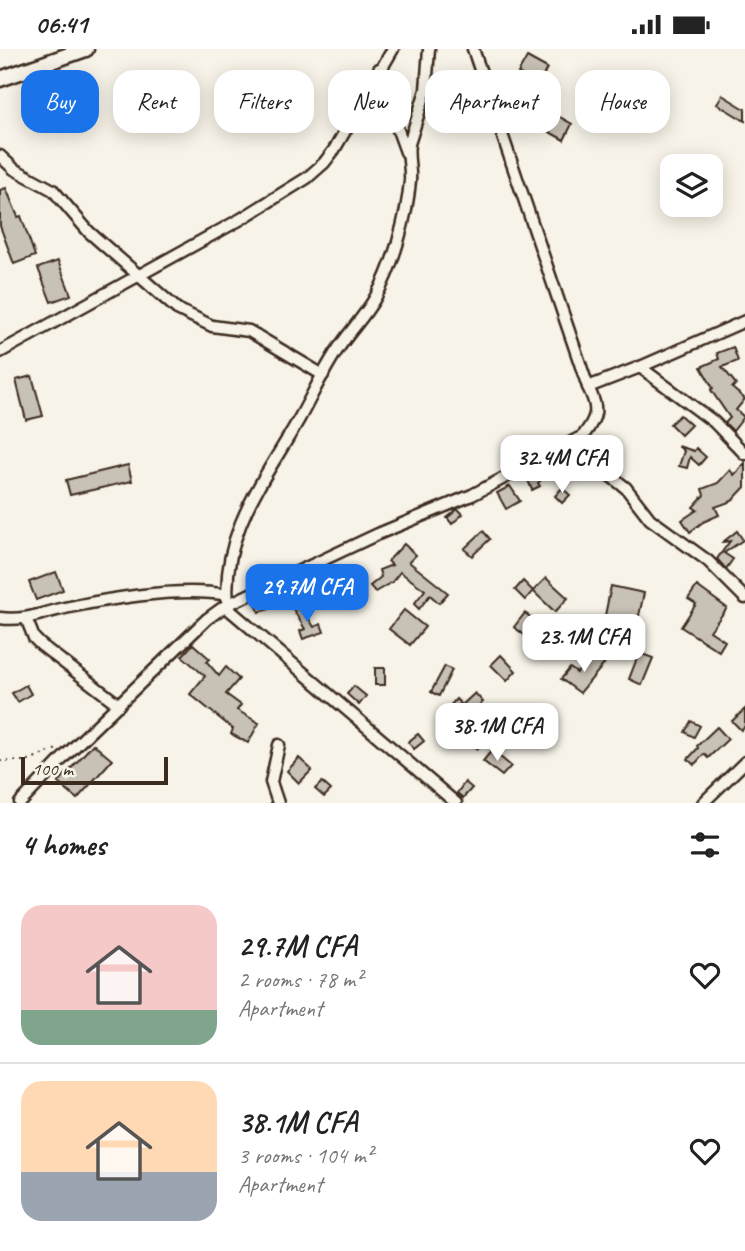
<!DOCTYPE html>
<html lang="en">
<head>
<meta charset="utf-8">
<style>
	:root { --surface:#fff; --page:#f2f2f2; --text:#222; --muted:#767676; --line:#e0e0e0; --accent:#1a73e8 }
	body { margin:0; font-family:Caveat,sans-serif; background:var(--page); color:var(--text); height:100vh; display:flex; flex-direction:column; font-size:26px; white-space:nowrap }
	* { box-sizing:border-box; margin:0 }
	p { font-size:23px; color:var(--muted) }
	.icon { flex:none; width:38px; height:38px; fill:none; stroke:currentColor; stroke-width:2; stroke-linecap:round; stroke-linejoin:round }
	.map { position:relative; height:754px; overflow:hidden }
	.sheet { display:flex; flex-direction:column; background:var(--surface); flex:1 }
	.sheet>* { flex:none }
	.hud { position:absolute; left:21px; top:21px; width:704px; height:63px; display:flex; gap:14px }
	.buttons { position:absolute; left:660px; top:105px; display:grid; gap:14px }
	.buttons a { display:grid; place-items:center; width:63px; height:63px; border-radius:14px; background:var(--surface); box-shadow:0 4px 18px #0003; font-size:35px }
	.scale { position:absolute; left:21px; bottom:18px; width:147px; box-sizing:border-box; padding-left:7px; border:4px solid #3b2a1e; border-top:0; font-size:19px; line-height:24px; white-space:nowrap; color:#3b2a1e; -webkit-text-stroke:5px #f7f3e8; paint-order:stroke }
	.price { position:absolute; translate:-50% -60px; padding:0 16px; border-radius:14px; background:#fff; color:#222; font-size:23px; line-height:46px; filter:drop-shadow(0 2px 4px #0008) }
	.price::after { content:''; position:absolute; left:50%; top:42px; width:21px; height:16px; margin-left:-10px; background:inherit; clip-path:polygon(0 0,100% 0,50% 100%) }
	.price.on { background:var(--accent); color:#fff }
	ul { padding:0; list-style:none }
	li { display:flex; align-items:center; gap:21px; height:175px; padding:0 21px }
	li+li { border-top:2px solid var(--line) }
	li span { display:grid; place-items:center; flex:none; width:196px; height:140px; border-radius:21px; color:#555 }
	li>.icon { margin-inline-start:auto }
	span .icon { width:84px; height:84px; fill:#fffc; stroke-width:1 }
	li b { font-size:30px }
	h2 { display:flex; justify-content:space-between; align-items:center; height:84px; padding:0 21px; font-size:30px }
	.tag { padding:0 24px; border-radius:21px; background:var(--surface); box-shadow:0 4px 18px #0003; font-size:24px; line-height:63px }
	.tag.on { background:var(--accent); color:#fff }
	.status { display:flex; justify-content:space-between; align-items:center; height:49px; padding:0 35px; background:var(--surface); direction:ltr }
	.status svg { height:19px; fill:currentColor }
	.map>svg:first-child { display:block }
</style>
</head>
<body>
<div class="status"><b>06:41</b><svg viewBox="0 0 49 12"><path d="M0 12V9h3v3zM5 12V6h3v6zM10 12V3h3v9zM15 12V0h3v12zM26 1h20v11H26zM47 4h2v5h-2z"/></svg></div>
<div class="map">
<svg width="745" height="754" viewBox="0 0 745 754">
	<rect width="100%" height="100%" fill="#f7f3e8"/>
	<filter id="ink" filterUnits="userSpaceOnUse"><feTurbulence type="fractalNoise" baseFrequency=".0143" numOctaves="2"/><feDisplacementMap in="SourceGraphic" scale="14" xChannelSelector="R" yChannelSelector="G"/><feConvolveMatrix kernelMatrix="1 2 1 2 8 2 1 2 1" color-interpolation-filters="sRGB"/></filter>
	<g filter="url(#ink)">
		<g fill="#c8c1b6" stroke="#3b2a1e" stroke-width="2">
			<path d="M 527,8 L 547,19 L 539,35 L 518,24 Z"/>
			<path d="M 722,46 L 745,60 L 745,72 L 717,55 Z"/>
			<path d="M 544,59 L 572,75 L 564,91 L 535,75 Z"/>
			<path d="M 6,139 L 18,168 L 21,167 L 35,207 L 14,215 L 0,177 L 0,141 Z"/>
			<path d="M 58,212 L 71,246 L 51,253 L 38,219 Z"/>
			<path d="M 733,298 L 738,312 L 722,318 L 736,335 L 732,339 L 745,350 L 736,361 L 744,368 L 733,382 L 725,374 L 730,369 L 711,341 L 713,339 L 701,318 L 719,310 L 717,304 Z"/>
			<path d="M 32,327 L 43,367 L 26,371 L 16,331 Z"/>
			<path d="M 680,366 L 691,376 L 681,386 L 670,375 Z"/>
			<path d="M 678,397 L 694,402 L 696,399 L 706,408 L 699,416 L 690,408 L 687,419 L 679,417 L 684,402 Z"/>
			<path d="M 577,405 L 583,412 L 587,426 L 566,431 L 556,411 L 563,406 Z"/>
			<path d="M 745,414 L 745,438 L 732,452 L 715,458 L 719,466 L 703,473 L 690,483 L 682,471 L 697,461 L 693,458 L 704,446 L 702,440 L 718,434 L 730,421 L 734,426 Z"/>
			<path d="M 128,416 L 132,432 L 70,446 L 66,431 Z"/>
			<path d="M 540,420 L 546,425 L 538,434 L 540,437 L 532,441 L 528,431 Z"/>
			<path d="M 510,437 L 520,452 L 506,460 L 497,444 Z"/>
			<path d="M 562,439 L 570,446 L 562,454 L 555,447 Z"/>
			<path d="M 458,460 L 463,465 L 452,475 L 447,469 Z"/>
			<path d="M 483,482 L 490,490 L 472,507 L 464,500 Z"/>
			<path d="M 737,482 L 743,491 L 724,504 L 733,510 L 726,520 L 717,510 L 730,492 L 723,493 Z"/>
			<path d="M 404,495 L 416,506 L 409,513 L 448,544 L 439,554 L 430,546 L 419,560 L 414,555 L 425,541 L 400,523 L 392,533 L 375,543 L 370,537 L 381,528 L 379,521 L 392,516 L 388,512 Z"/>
			<path d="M 328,517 L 335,527 L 340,522 L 346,528 L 340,534 L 348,542 L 336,552 L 324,539 L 327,536 L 319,523 Z"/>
			<path d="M 56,523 L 63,541 L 36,551 L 29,533 Z"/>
			<path d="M 546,529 L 568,549 L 555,563 L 533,542 Z"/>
			<path d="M 523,532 L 533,542 L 525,551 L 515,541 Z"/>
			<path d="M 611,537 L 644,544 L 632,598 L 600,591 Z"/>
			<path d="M 697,537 L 727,559 L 710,582 L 725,592 L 719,602 L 681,578 L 696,555 L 688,550 Z"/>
			<path d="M 265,548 L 269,560 L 259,563 L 255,552 Z"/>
			<path d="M 300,555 L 314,578 L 321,575 L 324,583 L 303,590 L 300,582 L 305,580 L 293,560 Z"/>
			<path d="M 404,561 L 425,578 L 410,596 L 389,580 Z"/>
			<path d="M 525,564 L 551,584 L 540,598 L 514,578 Z"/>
			<path d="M 193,595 L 210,610 L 207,613 L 219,627 L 226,618 L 239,630 L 226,645 L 241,656 L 237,661 L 259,674 L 248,694 L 231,685 L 233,680 L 190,645 L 205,627 L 182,607 Z"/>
			<path d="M 591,604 L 605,614 L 580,644 L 561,630 L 570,619 L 577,624 Z"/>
			<path d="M 639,604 L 653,609 L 642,636 L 629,630 Z"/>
			<path d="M 501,606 L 516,622 L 507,632 L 491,616 Z"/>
			<path d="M 445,617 L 452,621 L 439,647 L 431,643 Z"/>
			<rect x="375" y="619" width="10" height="17"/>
			<path d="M 26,636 L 31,645 L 18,653 L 12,644 Z"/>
			<path d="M 354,637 L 366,647 L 359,656 L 347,645 Z"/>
			<path d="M 475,644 L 483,653 L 472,664 L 486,678 L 477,688 L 483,694 L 477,700 L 452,680 L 437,672 L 456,650 L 462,656 Z"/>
			<path d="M 745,660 L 745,677 L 741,681 L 732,672 Z"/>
			<path d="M 691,672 L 700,677 L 694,688 L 685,683 Z"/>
			<path d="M 717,678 L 728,690 L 708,709 L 704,705 L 694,716 L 688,710 L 698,699 L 697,697 Z"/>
			<path d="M 418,685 L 424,692 L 414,700 L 408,693 Z"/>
			<path d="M 93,695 L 112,711 L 77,750 L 58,734 Z"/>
			<path d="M 492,701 L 511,717 L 502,727 L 483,712 Z"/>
			<path d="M 299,709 L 312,721 L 299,734 L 287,722 Z"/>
			<path d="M 322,733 L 331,741 L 324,748 L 315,740 Z"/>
			<path d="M 465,733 L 472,739 L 463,749 L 457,744 Z"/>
		</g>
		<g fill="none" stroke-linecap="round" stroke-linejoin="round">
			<g stroke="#3b2a1e" stroke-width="15">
				<g id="minor">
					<path d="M 379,20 L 386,48 L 406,103"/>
					<path d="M 0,107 L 14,120 L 53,141 L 89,183 L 177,260 L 212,277 L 249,282 L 323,326"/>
					<path d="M 0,303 L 241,170 L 307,129 L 324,114 L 334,101 L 393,0"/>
					<path d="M 640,318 L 714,373 L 745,405"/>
					<path d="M 588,338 L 640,318 L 745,272"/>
					<path d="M 575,392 L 599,418 L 626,439 L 650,470 L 708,512 L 745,549"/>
					<path d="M 228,555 C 221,482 266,429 299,370 C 312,347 323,322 338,300 C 349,283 365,267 375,249 C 393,218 407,168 410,132 C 411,119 407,108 409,95 L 426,41 L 429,0"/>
					<path d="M 225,557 L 456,754"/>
					<path d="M 0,569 C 27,573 49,561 75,557 C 120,548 183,538 227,546"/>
					<path d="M 26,569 L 34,589 L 41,596 L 119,656"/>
					<path d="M 20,754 L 66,706 L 207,570 L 225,557 L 378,485 L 472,446 L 583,387 C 598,367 599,360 588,338 L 473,0"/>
					<path d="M 278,754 L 271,733 L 279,696"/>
					<path d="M 703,754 L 745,713"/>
				</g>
			</g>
			<g stroke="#3b2a1e" stroke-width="19">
				<path id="highway" d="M 0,30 L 86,0"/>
			</g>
			<path stroke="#3b2a1e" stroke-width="2" stroke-dasharray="2 5" stroke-linecap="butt" d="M 0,712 L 26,712 L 57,700"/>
			<use href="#minor" stroke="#f7f3e8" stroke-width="10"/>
			<use href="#highway" stroke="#f7f3e8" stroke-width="14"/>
		</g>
	</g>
</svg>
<div class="buttons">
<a><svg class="icon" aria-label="layers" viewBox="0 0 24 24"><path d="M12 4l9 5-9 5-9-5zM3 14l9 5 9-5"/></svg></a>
</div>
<div class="scale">100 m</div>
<b class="price" style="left:562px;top:446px">32.4M CFA</b>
<b class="price on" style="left:307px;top:575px">29.7M CFA</b>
<b class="price" style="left:584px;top:625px">23.1M CFA</b>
<b class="price" style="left:497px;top:714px">38.1M CFA</b>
<div class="hud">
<a class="tag on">Buy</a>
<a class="tag">Rent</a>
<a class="tag">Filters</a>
<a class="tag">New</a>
<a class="tag">Apartment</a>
<a class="tag">House</a>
</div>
</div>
<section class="sheet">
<h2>4 homes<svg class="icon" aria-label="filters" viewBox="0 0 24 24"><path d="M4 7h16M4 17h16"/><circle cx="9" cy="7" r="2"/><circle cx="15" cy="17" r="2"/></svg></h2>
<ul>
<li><span style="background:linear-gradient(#f6c9c9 75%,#7fa58c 0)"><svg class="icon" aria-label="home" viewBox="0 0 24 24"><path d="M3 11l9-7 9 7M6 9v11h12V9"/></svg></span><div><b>29.7M CFA</b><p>2 rooms · 78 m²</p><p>Apartment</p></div><svg class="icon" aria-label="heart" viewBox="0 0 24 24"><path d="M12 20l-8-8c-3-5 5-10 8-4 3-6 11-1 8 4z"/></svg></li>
<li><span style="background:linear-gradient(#ffd9b3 65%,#9aa5b1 0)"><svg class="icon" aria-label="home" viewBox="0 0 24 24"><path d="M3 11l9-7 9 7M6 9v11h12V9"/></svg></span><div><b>38.1M CFA</b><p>3 rooms · 104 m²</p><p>Apartment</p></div><svg class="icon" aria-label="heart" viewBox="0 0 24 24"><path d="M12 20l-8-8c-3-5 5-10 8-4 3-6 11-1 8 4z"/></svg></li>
</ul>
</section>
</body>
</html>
